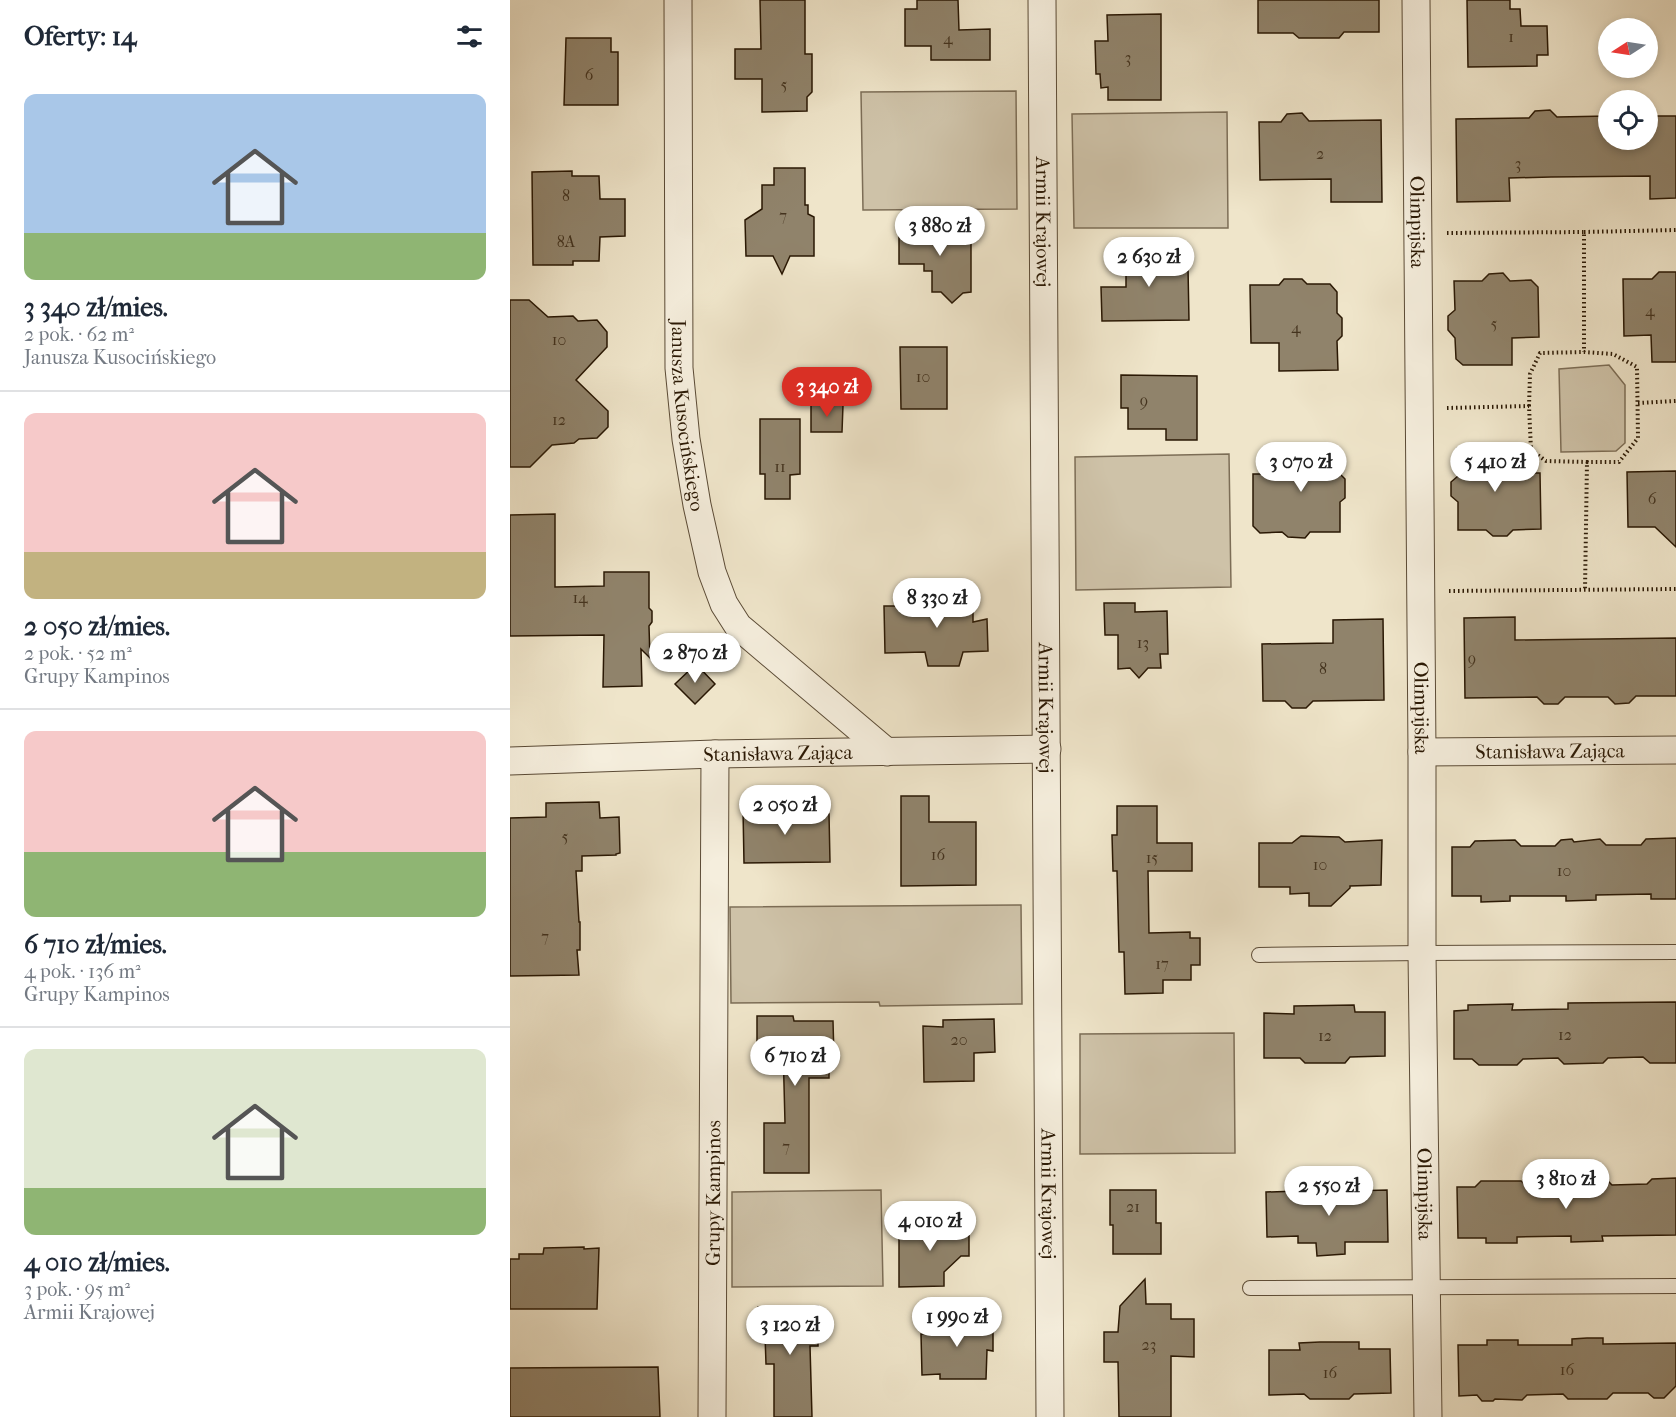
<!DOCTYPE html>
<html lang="pl">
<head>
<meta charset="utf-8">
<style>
	:root { --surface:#fff; --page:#f6f6f7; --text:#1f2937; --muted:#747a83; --line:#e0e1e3; --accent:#d93025 }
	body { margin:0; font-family:"IM FELL French Canon",serif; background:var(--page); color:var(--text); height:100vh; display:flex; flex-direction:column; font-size:22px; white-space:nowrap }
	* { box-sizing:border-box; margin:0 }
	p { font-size:20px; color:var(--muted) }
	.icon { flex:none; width:33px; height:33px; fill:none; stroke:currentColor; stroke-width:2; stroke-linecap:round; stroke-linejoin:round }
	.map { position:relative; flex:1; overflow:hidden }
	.drawer { display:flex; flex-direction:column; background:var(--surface); width:510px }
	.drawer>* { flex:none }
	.needle { width:39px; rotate:258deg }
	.tools { position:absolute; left:1088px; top:18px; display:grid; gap:12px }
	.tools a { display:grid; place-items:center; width:60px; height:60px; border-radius:50%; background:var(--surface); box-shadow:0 3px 9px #0003; font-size:30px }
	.price { position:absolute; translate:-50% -51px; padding:0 14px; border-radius:21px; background:#fff; color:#222; font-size:20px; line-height:39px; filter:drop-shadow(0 2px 3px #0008) }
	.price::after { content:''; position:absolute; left:50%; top:36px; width:18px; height:14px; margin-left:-9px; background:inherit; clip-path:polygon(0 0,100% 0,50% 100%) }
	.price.current { background:var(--accent); color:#fff }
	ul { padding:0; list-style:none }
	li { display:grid; align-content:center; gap:12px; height:318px; padding:0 24px }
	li+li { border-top:2px solid var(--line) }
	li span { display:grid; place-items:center; height:186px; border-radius:12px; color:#555 }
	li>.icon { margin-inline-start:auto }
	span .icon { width:108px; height:108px; fill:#fffc; stroke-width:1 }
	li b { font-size:26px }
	h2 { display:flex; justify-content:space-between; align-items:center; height:72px; padding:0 24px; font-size:26px }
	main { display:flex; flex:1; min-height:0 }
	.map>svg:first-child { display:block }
</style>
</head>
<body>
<main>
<section class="drawer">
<h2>Oferty: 14<svg class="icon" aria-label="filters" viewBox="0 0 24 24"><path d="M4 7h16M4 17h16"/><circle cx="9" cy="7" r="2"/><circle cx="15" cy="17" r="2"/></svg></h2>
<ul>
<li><span style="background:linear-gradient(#a9c7e8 75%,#8fb573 0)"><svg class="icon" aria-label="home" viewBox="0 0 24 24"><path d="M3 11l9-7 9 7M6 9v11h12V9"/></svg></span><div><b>3 340 zł/mies.</b><p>2 pok. · 62 m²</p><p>Janusza Kusocińskiego</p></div></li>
<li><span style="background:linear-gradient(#f6c9c9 75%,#c2b280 0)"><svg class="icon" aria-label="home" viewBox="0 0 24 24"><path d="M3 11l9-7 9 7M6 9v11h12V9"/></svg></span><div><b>2 050 zł/mies.</b><p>2 pok. · 52 m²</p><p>Grupy Kampinos</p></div></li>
<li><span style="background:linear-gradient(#f6c9c9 65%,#8fb573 0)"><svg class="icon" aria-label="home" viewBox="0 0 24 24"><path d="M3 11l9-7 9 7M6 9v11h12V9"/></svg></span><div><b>6 710 zł/mies.</b><p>4 pok. · 136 m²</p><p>Grupy Kampinos</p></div></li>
<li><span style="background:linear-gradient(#dfe7d0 75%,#8fb573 0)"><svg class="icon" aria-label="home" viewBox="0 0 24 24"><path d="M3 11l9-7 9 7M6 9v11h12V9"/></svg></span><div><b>4 010 zł/mies.</b><p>3 pok. · 95 m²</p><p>Armii Krajowej</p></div></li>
</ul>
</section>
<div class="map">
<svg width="1166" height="1417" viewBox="0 0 1166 1417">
	<rect width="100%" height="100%" fill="#efe5ca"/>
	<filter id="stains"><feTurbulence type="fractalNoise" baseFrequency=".00333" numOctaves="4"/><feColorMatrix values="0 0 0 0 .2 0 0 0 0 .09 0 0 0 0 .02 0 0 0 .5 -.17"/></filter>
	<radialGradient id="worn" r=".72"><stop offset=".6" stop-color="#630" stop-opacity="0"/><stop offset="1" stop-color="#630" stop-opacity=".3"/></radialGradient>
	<g fill="#cec2a8" stroke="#7c6d56" stroke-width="1.5">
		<path d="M 506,91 L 507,209 L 353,210 L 351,92 Z"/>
		<path d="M 717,112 L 718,228 L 564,228 L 562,114 Z"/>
		<path d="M 1099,365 L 1115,385 L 1115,443 L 1106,451 L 1051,452 L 1049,369 Z"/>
		<path d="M 719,454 L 721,587 L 566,590 L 565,457 Z"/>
		<path d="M 511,905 L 512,1004 L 370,1006 L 369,1002 L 221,1003 L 220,907 Z"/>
		<path d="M 724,1033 L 725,1153 L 570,1154 L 570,1034 Z"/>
		<path d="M 371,1190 L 373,1286 L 222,1287 L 222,1192 Z"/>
	</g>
	<g fill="#90836b" stroke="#2a1804" stroke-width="1.5">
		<path d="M 250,0 L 295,0 L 295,54 L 302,54 L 302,92 L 297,97 L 297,111 L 252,112 L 252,79 L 225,79 L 225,49 L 251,49 Z"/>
		<path d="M 407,0 L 448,0 L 449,30 L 480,29 L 480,60 L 421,60 L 421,46 L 395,46 L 395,9 L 407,9 Z"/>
		<path d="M 748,0 L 869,0 L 869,32 L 834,32 L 829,38 L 789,38 L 783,33 L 748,33 Z"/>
		<path d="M 957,0 L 1000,0 L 1000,9 L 1010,9 L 1011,26 L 1037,26 L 1038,55 L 1027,55 L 1027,66 L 958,67 Z"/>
		<path d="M 651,14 L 651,100 L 598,100 L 598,87 L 591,88 L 590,74 L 586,74 L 585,41 L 598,41 L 597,15 Z"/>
		<path d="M 56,38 L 101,38 L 101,52 L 108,52 L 108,105 L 54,105 Z"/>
		<path d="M 1040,110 L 1047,117 L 1098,116 L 1098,140 L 1137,140 L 1137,116 L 1166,116 L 1166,198 L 1140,199 L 1140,176 L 1041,177 L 999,178 L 1000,201 L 947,202 L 946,119 L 1019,118 L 1025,111 Z"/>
		<path d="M 792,113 L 799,121 L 871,120 L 872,202 L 821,202 L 821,179 L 750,180 L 749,122 L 771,122 L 777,114 Z"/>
		<path d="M 264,168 L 295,168 L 295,205 L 298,205 L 298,214 L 304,217 L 304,256 L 280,256 L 272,274 L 263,256 L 236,256 L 235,220 L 252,209 L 252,185 L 264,185 Z"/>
		<path d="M 62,171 L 62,176 L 89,176 L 90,199 L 115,199 L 115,236 L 90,237 L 89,261 L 63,261 L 63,265 L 23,265 L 22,172 Z"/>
		<path d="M 461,228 L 461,292 L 453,293 L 442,303 L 431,292 L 422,292 L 422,271 L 414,271 L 414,264 L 389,264 L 389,229 Z"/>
		<path d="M 669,247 L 669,268 L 678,268 L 679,320 L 592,321 L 591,287 L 616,287 L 616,248 Z"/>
		<path d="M 1149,272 L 1166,272 L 1166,362 L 1142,362 L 1141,335 L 1114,336 L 1113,279 L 1142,279 Z"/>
		<path d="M 993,273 L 1000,281 L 1021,280 L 1028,287 L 1029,337 L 1002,338 L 1002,365 L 953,365 L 946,359 L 945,338 L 938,330 L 938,316 L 945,310 L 944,281 L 972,281 L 979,274 Z"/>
		<path d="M 774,279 L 792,279 L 797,284 L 820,284 L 827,292 L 827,313 L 832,318 L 832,336 L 827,341 L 828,370 L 769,371 L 769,343 L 741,343 L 740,285 L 769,285 Z"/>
		<path d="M 0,300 L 19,300 L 38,317 L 63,316 L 68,321 L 87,320 L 97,332 L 97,347 L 66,380 L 98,411 L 98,427 L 87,438 L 69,439 L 64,443 L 42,445 L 20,467 L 0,467 Z"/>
		<path d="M 390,347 L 437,347 L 437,409 L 391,409 Z"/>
		<path d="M 611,375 L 687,376 L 687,440 L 656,440 L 656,429 L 618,429 L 618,408 L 611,408 Z"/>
		<path d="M 301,405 L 333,405 L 332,432 L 301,432 Z"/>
		<path d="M 250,419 L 290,419 L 290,474 L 280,475 L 280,499 L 255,499 L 255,474 L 250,474 Z"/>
		<path d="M 822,445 L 830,452 L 830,474 L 835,479 L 835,498 L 830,502 L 830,532 L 800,532 L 795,538 L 778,537 L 772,532 L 750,533 L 743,526 L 743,474 L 772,474 L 771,446 Z"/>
		<path d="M 1003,447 L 1003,473 L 1030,473 L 1031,529 L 1003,530 L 997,536 L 983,536 L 976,530 L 948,530 L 948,502 L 941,496 L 941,482 L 948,476 L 947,448 Z"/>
		<path d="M 1166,471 L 1166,547 L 1145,527 L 1118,527 L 1117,472 Z"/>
		<path d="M 45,514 L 45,587 L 94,586 L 94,572 L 139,572 L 139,608 L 142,611 L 142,622 L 139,626 L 140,658 L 131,649 L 132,686 L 93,687 L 94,635 L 0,636 L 0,515 Z"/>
		<path d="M 431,591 L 463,591 L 463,622 L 477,619 L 478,651 L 453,652 L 449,666 L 418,666 L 415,652 L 375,653 L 374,606 L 426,606 Z"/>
		<path d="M 594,603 L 625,603 L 625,612 L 657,611 L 658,654 L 650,654 L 651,668 L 638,668 L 629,678 L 620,668 L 608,669 L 608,635 L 595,635 Z"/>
		<path d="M 1005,617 L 1005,640 L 1166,638 L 1166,696 L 1126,696 L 1119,703 L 1105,704 L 1098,697 L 1055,697 L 1048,704 L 1034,704 L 1027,697 L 955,698 L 954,618 Z"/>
		<path d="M 873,619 L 874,700 L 803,701 L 796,708 L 782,708 L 775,701 L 753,701 L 752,644 L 823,643 L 823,620 Z"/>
		<path d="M 186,664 L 205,684 L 185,704 L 165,684 Z"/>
		<path d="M 391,796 L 419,796 L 419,822 L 466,822 L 466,885 L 391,886 Z"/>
		<path d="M 89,802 L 90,818 L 109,817 L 110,853 L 106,854 L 106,855 L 72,856 L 72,871 L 66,871 L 69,922 L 70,922 L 70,950 L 67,950 L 69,975 L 0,976 L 0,818 L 36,817 L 36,803 Z"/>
		<path d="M 607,806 L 647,806 L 647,843 L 682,843 L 682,871 L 638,871 L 639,933 L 680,932 L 680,938 L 690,938 L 690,965 L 681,965 L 681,980 L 653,980 L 653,993 L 615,994 L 614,952 L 609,952 L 607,871 L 603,871 L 602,835 L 607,835 Z"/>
		<path d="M 293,808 L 292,814 L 319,814 L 320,862 L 234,863 L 233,809 Z"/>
		<path d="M 791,836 L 829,837 L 835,842 L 872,840 L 871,885 L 840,886 L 840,888 L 821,906 L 799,906 L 799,893 L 780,894 L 780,887 L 749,887 L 749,843 L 782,843 Z"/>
		<path d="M 1166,838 L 1166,899 L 1141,899 L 1141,894 L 1086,895 L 1086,900 L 1056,901 L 1056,896 L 1000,896 L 1000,901 L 971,902 L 971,896 L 942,896 L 942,847 L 960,847 L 965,841 L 1005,840 L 1011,846 L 1045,846 L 1051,840 L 1062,839 L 1064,842 L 1090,839 L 1096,845 L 1131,845 L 1136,839 Z"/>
		<path d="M 1166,1002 L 1166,1063 L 1140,1063 L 1133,1057 L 1098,1058 L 1093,1063 L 1054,1064 L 1048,1058 L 1013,1059 L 1007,1065 L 969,1065 L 962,1059 L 944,1059 L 944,1011 L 958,1010 L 958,1005 L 1003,1004 L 1002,1010 L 1058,1009 L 1058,1003 Z"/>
		<path d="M 844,1005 L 845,1012 L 875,1012 L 875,1056 L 840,1057 L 835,1063 L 795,1063 L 790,1058 L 754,1058 L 754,1013 L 784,1014 L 784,1006 Z"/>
		<path d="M 247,1016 L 283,1016 L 284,1021 L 323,1021 L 324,1058 L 319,1064 L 319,1078 L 299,1078 L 299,1173 L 254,1173 L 254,1123 L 275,1123 L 273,1046 L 247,1046 Z"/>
		<path d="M 484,1019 L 485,1052 L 464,1053 L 464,1081 L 414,1082 L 413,1026 L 433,1027 L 433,1020 Z"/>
		<path d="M 1166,1178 L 1166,1235 L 1092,1236 L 1093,1241 L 1061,1242 L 1061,1236 L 1007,1237 L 1007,1243 L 976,1243 L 976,1238 L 948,1238 L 947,1187 L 965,1187 L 971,1181 L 1011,1181 L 1017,1186 L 1051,1186 L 1056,1180 L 1085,1179 L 1096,1179 L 1102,1185 L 1137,1184 L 1142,1179 Z"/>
		<path d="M 835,1184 L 842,1191 L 877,1190 L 878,1242 L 835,1242 L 835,1254 L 807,1256 L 806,1243 L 788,1243 L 788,1236 L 757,1237 L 756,1192 L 789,1191 L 794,1186 Z"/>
		<path d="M 600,1190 L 646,1190 L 646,1223 L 651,1223 L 651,1254 L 603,1254 L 603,1225 L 600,1225 Z"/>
		<path d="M 459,1223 L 459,1256 L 451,1256 L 434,1272 L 434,1286 L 389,1287 L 389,1224 Z"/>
		<path d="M 74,1247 L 74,1249 L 89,1248 L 87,1309 L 0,1309 L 0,1259 L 9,1259 L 9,1254 L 33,1254 L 34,1248 Z"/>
		<path d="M 635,1279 L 636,1304 L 661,1304 L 661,1319 L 684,1319 L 684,1357 L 661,1356 L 661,1417 L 609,1417 L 608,1362 L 594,1362 L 594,1332 L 608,1332 L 610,1306 Z"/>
		<path d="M 308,1306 L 308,1346 L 300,1346 L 302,1417 L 264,1417 L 264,1364 L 256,1364 L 255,1335 L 248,1335 L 248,1307 Z"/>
		<path d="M 414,1319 L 483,1319 L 483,1351 L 477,1350 L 476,1379 L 430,1379 L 430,1374 L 412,1375 L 411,1334 L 414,1334 Z"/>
		<path d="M 1077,1338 L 1093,1338 L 1093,1344 L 1166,1343 L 1166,1386 L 1154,1398 L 1144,1398 L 1138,1393 L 1103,1393 L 1097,1399 L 1058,1399 L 1053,1394 L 1017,1395 L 1012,1400 L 985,1399 L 983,1401 L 972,1401 L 967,1395 L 949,1396 L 948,1345 L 977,1345 L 977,1340 L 1008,1340 L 1008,1345 L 1062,1345 L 1062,1339 Z"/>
		<path d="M 810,1342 L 849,1342 L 849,1349 L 880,1349 L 881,1393 L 844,1394 L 839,1399 L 800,1399 L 794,1394 L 759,1395 L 759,1350 L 790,1350 L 789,1343 Z"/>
		<path d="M 148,1367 L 150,1417 L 0,1417 L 0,1368 Z"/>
	</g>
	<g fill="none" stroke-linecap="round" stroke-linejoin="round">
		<g stroke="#5b4b36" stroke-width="16">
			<g id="lane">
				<path d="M 749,955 L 912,953 L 1166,952"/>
				<path d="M 740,1288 L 1166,1286"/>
			</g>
		</g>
		<g stroke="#5b4b36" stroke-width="29">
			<g id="street">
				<path id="s1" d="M 168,0 L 169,368 L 176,439 L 187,505 L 202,572 L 214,604 L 228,626 L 377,752"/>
				<path id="s2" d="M 532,0 L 540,1417"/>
				<path id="s3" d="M 906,0 L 912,752 L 912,953 L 918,1417"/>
				<path id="s4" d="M 912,752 L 1166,750"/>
				<path id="s5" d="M 0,761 L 205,754 L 537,749"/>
				<path id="s6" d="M 202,1417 L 205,754"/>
			</g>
		</g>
		<g stroke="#2a1804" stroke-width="4" stroke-dasharray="1.5 3" stroke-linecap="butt">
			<path d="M 1074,232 L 1166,230"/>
			<path d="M 937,233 L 1074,232 L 1074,352"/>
			<path d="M 1128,403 L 1166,401"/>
			<path d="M 1019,406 L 1020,374 L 1030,353 L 1074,352 L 1103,354 L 1127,367 L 1128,438 L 1109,462 L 1077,462"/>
			<path d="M 937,408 L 1019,406 L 1021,450 L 1036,461 L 1077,462 L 1075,590"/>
			<path d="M 939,591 L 1166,589"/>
		</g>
		<use href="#lane" stroke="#f5eedd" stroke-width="14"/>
		<use href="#street" stroke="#f5eedd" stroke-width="27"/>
	</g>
	<g text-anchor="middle" stroke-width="4.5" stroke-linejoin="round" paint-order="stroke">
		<g font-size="16" fill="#44331e">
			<text x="1001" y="42">1</text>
			<text x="438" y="44">4</text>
			<text x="618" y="63">3</text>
			<text x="79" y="80">6</text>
			<text x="274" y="90">5</text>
			<text x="810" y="159">2</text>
			<text x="1008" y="169">3</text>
			<text x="56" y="201">8</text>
			<text x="273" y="221">7</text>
			<text x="56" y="247">8A</text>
			<text x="1140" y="316">4</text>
			<text x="984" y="329">5</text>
			<text x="786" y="333">4</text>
			<text x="49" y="345">10</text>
			<text x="413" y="382">10</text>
			<text x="634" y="406">9</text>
			<text x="49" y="425">12</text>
			<text x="270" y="472">11</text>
			<text x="1142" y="504">6</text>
			<text x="70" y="603">14</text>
			<text x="633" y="648">13</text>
			<text x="962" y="664">9</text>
			<text x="813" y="674">8</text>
			<text x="55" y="842">5</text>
			<text x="428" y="860">16</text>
			<text x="642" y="863">15</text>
			<text x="810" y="870">10</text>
			<text x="1054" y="876">10</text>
			<text x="35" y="942">7</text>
			<text x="652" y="969">17</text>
			<text x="1055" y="1040">12</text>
			<text x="815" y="1041">12</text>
			<text x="449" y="1045">20</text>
			<text x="276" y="1152">7</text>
			<text x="623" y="1212">21</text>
			<text x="639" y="1350">23</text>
			<text x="1057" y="1375">16</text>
			<text x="820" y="1378">16</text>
		</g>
		<g font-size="20" fill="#2a1804" stroke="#f5eedd">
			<text dy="7" stroke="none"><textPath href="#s2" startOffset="222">Armii Krajowej</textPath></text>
			<text dy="7" stroke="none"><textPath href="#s3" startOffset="222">Olimpijska</textPath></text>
			<text dy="7" stroke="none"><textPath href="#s1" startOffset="416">Janusza Kusocińskiego</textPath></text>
			<text dy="7" stroke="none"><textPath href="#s2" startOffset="708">Armii Krajowej</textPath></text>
			<text dy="7" stroke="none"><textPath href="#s3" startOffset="708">Olimpijska</textPath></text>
			<text dy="7" stroke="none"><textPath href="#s4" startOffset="128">Stanisława Zająca</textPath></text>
			<text dy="7" stroke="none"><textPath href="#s5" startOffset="268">Stanisława Zająca</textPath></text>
			<text dy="7" stroke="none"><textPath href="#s6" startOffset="224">Grupy Kampinos</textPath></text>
			<text dy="7" stroke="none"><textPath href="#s2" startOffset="1194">Armii Krajowej</textPath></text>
			<text dy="7" stroke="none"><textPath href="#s3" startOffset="1194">Olimpijska</textPath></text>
		</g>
	</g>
	<rect width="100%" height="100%" filter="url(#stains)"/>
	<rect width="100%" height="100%" fill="url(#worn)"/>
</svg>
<div class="tools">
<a><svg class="needle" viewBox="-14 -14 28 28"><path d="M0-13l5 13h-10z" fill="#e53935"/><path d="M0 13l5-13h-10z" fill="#747a83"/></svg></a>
<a><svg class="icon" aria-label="locate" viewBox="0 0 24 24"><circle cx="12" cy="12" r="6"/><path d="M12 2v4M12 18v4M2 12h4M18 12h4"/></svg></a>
</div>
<b class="price" style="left:430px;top:257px">3 880 zł</b>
<b class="price" style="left:639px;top:288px">2 630 zł</b>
<b class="price current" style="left:317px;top:418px">3 340 zł</b>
<b class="price" style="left:791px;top:493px">3 070 zł</b>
<b class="price" style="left:985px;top:493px">5 410 zł</b>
<b class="price" style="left:427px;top:629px">8 330 zł</b>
<b class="price" style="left:185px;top:684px">2 870 zł</b>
<b class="price" style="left:275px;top:836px">2 050 zł</b>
<b class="price" style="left:285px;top:1087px">6 710 zł</b>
<b class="price" style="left:1056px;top:1210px">3 810 zł</b>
<b class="price" style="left:819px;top:1217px">2 550 zł</b>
<b class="price" style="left:420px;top:1252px">4 010 zł</b>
<b class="price" style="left:447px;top:1348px">1 990 zł</b>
<b class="price" style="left:280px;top:1356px">3 120 zł</b>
</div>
</main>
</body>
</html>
